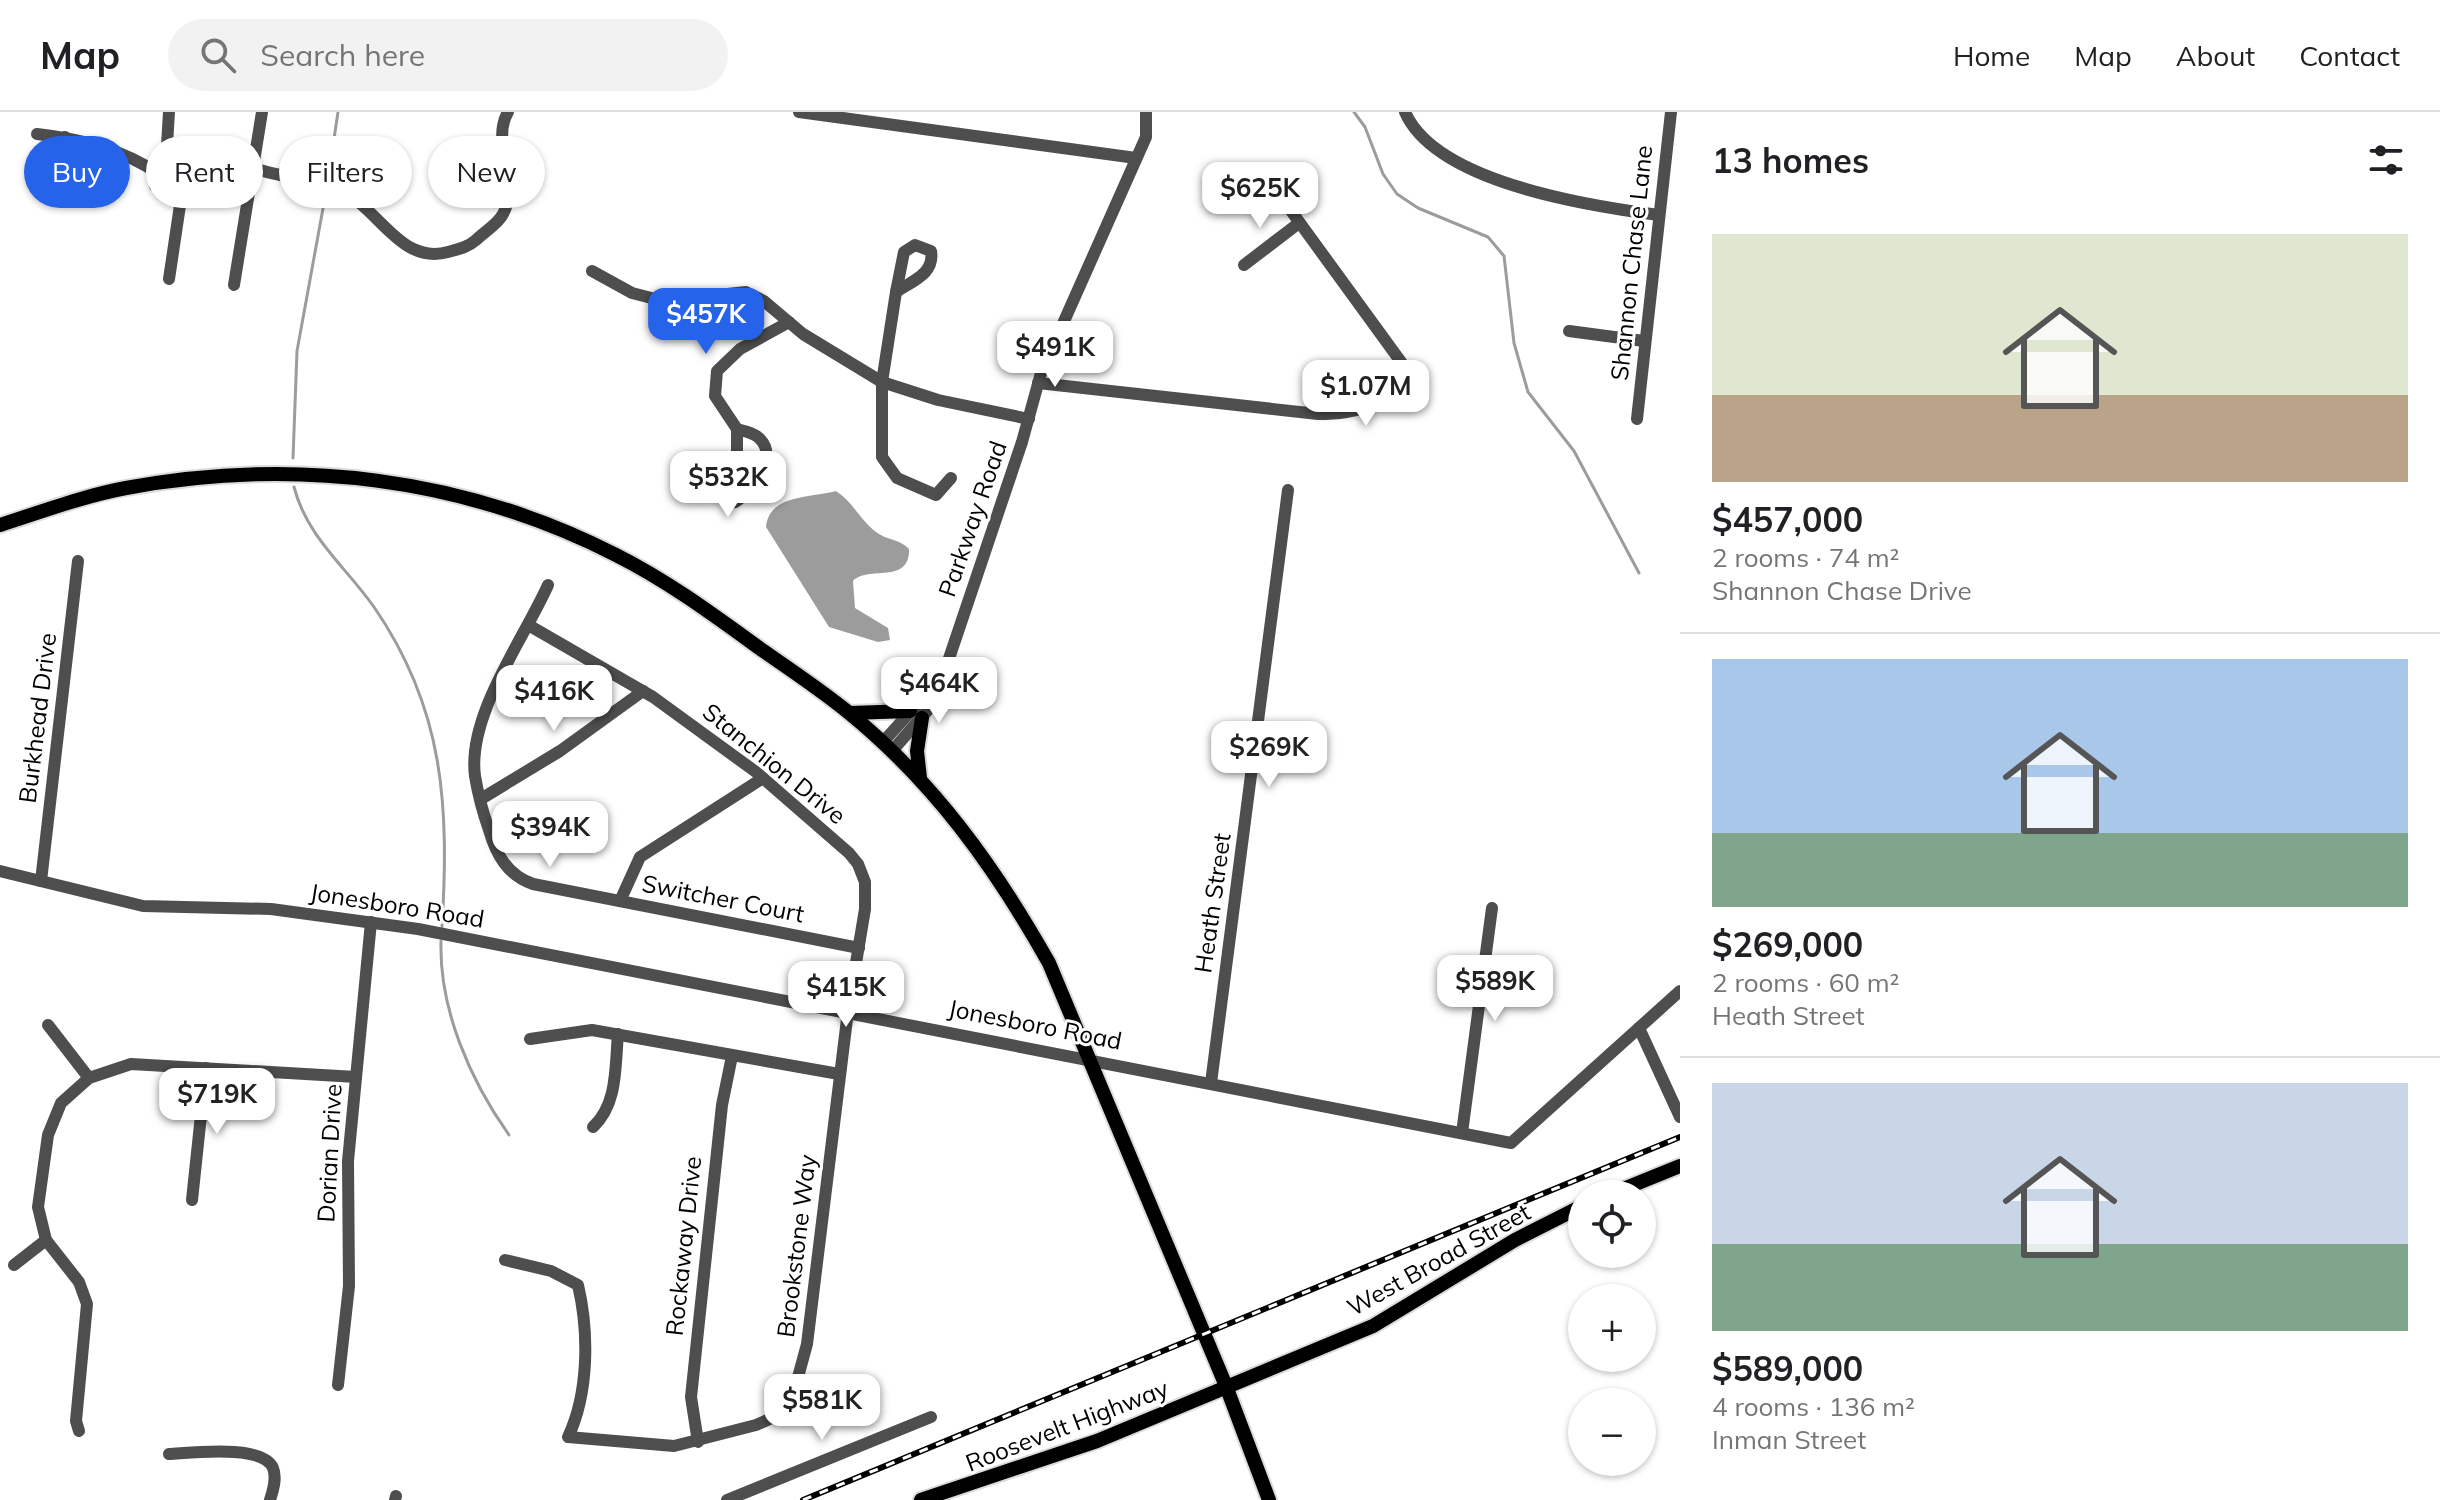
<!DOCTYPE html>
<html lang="en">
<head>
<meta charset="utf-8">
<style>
	:root { --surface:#fff; --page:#f2f2f2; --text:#202124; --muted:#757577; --line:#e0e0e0; --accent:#2563eb }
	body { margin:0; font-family:Mulish,sans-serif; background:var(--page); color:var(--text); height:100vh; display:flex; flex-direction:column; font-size:30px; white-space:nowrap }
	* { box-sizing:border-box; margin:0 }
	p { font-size:26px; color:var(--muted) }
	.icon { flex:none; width:44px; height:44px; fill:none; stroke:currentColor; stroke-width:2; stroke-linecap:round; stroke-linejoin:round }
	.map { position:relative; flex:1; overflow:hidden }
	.drawer { display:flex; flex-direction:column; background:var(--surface); width:760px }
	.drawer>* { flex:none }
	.hud { position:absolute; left:24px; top:24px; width:760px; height:72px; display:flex; gap:16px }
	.controls { position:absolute; left:1568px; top:1068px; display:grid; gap:16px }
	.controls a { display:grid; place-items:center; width:88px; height:88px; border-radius:50%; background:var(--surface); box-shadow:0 2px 6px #0004; font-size:40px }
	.price { position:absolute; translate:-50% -68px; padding:0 18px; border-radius:16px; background:#fff; color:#222; font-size:26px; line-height:52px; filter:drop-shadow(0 2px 4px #0008) }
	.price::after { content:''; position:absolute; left:50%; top:48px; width:24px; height:18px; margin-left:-12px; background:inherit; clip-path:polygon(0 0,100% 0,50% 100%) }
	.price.on { background:var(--accent); color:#fff }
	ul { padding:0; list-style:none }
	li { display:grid; align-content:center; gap:16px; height:424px; padding:0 32px }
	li+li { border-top:2px solid var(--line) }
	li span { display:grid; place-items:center; height:248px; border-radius:0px; color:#555 }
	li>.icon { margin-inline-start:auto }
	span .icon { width:144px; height:144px; fill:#fffc; stroke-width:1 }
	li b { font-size:34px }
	h2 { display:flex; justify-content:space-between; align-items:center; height:96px; padding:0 32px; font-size:34px }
	.pill { padding:0 28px; border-radius:36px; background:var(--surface); box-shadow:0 2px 6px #0004; font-size:28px; line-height:72px }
	.pill.on { background:var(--accent); color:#fff }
	header { display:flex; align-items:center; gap:48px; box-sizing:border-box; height:112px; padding:0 40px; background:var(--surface); border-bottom:2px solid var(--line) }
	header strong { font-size:38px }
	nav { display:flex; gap:44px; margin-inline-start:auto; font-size:28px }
	.search { width:560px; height:72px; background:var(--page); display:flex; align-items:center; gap:20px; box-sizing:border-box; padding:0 28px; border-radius:44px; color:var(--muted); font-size:30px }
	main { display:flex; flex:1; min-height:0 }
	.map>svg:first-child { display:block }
</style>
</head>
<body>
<header>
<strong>Map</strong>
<div class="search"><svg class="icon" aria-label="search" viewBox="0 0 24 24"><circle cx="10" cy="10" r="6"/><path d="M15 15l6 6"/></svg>Search here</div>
<nav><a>Home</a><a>Map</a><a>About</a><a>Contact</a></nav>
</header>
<main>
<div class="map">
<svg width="1680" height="1388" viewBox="0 0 1680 1388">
	<rect width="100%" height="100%" fill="#fff"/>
	<path fill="#9c9c9c" d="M 836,379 C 853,390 860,408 876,420 C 886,428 900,427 909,437 C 910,473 868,453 853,469 L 855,496 L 888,516 L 890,528 L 878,530 L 829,515 L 766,415 C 769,382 811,386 836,379 Z"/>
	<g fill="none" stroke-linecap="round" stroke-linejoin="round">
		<g stroke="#9c9c9c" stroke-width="3">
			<path d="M 1354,0 L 1365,15 L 1383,62 L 1397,82 L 1418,96 L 1488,125 L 1504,144 L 1514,231 L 1528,280 L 1574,339 L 1639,461"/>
			<path d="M 328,67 L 338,0"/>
			<path d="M 293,346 L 297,239 L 326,80"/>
			<path d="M 294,375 C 307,425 345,454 374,495 C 445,598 449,695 442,815"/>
			<path d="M 441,829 C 439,897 470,968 509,1023"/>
		</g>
		<g stroke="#dbdbdb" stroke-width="18">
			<g id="major">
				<path d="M 0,413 C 41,400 83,384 126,376 C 294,345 463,365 616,443 C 668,469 715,504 762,538 C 791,558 821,578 848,600 C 934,670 995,755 1049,851 L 1226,1274 L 1269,1388"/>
				<path d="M 850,601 L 910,599"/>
				<path d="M 920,666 L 917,639 L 922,606"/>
				<path d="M 1611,1082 L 1680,1054"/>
				<path d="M 921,1388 L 1097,1329 L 1373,1214 L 1515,1128 L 1582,1094"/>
			</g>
		</g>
		<g stroke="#4e4e4e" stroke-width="12">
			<path d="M 799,0 L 1136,46"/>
			<path d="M 1405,0 C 1436,71 1590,94 1659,103"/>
			<path d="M 37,22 C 81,27 122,37 159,62"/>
			<path d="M 65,25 L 58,84 L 68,88"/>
			<path d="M 167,33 C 196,48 222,47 254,48"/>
			<path d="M 253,56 C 282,66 314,66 342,79 C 380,98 401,153 448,140 C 459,137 468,135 476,128 C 484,120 498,112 503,102 C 521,69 490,31 508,0"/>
			<path d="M 157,68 L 167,33 L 169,0"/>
			<path d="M 155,74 L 225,85 L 249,79"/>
			<path d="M 915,133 L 931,139 C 935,162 912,169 896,180 L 904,140 Z"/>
			<path d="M 1244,153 L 1299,111"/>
			<path d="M 592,159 L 632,181 L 663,189 L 746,180 L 764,189 L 803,222 L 882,270 L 938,288 L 1029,307"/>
			<path d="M 169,167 L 182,80"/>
			<path d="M 234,173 L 262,0"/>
			<path d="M 896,180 L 882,270 L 882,345 L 897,366 L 936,383 L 951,366"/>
			<path d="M 1569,219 L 1644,229"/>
			<path d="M 1038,271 L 1318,302 C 1364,302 1376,292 1412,265 L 1273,74"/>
			<path d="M 1637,307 L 1671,0"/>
			<path d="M 737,317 C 744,319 755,321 760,327 C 779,346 752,380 735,390 L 728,383 L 737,371 Z"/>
			<path d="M 737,317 L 715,284 L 717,259 L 740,237 L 789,210"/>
			<path d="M 548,473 C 524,527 467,603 475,664 C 478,682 483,701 489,718 C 496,742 507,763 533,772 L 859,836"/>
			<path d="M 883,630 L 940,567"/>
			<path d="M 892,639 L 934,591 L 1022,330 L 1041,261 L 1146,25 L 1146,0"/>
			<path d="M 481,687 L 560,639 L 643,579"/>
			<path d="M 0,759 L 143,794 L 271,797 L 418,817 L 1511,1031 L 1680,879"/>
			<path d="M 41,769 L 78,449"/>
			<path d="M 620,789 L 640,745 L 763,666"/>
			<path d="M 48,913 L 89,966"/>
			<path d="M 1639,916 L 1680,1005"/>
			<path d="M 530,927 L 592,918 L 839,962"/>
			<path d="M 1211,971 L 1288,378"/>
			<path d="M 593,1015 C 618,992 615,954 618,922"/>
			<path d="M 1462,1021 L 1492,796"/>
			<path d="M 192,1088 L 206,956"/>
			<path d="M 505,1148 L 551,1159 L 578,1173 C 589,1220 589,1281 568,1325 L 674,1334 L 756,1313 L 774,1305 L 791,1291 L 807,1232 L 848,899 L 865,797 L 865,770 L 858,752 L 849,741 L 756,660 L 653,585 L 530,514"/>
			<path d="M 14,1153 L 46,1128"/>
			<path d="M 338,1273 L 349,1174 L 348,1049 L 371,810"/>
			<path d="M 79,1319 L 76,1309 L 87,1192 L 79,1170 L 46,1128 L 38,1095 L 48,1023 L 61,991 L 89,966 L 131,952 L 356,965"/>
			<path d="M 698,1330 L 691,1285 L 722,993 L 732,944"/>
			<path d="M 169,1342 C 191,1341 263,1332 273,1356 C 277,1366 273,1379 270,1388"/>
			<path d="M 395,1388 L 396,1384"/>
			<path d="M 727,1388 L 931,1305"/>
		</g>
		<use href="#major" stroke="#000" stroke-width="14"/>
		<g stroke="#000" stroke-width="6">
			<path id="rail" d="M 803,1388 L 1680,1025"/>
		</g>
		<use href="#rail" stroke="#fff" stroke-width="3" stroke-dasharray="9" stroke-linecap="butt"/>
	</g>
	<g text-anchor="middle" stroke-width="6" stroke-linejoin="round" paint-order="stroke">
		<g font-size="24" fill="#000" stroke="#fff">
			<text transform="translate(1632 151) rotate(-84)" y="8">Shannon Chase Lane</text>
			<text transform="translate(973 407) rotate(-71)" y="8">Parkway Road</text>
			<text transform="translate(38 606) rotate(-83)" y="8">Burkhead Drive</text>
			<text transform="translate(774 652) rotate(39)" y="8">Stanchion Drive</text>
			<text transform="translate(723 787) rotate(11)" y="8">Switcher Court</text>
			<text transform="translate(1213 791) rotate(-82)" y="8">Heath Street</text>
			<text transform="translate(397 794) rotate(9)" y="8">Jonesboro Road</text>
			<text transform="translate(1035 913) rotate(11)" y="8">Jonesboro Road</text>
			<text transform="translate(330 1041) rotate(-87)" y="8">Dorian Drive</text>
			<text transform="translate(684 1134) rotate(-84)" y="8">Rockaway Drive</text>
			<text transform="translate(797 1134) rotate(-83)" y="8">Brookstone Way</text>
			<text transform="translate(1439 1148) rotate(-29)" y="8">West Broad Street</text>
			<text transform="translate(1067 1314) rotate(-21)" y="8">Roosevelt Highway</text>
		</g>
	</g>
</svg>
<div class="controls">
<a><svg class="icon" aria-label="locate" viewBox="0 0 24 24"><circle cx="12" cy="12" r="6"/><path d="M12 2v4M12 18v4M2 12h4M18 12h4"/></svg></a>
<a>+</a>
<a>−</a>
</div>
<b class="price" style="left:1260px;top:118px">$625K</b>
<b class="price on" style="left:706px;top:244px">$457K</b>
<b class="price" style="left:1055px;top:277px">$491K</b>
<b class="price" style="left:1366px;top:316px">$1.07M</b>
<b class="price" style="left:728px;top:407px">$532K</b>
<b class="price" style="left:939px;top:613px">$464K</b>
<b class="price" style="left:554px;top:621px">$416K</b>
<b class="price" style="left:1269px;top:677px">$269K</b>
<b class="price" style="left:550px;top:757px">$394K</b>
<b class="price" style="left:1495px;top:911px">$589K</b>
<b class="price" style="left:846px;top:917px">$415K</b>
<b class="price" style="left:217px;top:1024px">$719K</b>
<b class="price" style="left:822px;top:1330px">$581K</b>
<div class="hud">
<a class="pill on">Buy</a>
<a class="pill">Rent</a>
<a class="pill">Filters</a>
<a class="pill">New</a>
</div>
</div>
<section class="drawer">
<h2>13 homes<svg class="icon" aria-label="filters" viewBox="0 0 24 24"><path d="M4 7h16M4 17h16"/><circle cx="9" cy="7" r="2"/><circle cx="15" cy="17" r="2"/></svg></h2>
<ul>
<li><span style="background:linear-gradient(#dfe7d0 65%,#b9a48a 0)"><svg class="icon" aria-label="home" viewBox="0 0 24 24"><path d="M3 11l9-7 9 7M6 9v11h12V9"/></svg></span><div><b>$457,000</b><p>2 rooms · 74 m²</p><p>Shannon Chase Drive</p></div></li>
<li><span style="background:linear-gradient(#a9c7e8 70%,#7fa58c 0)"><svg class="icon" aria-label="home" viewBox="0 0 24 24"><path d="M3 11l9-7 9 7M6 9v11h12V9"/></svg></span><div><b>$269,000</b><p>2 rooms · 60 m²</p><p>Heath Street</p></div></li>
<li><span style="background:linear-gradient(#c9d6e8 65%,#7fa58c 0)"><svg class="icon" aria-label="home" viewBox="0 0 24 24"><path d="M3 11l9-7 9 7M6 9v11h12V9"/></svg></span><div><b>$589,000</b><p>4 rooms · 136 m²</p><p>Inman Street</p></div></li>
</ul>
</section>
</main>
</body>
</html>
